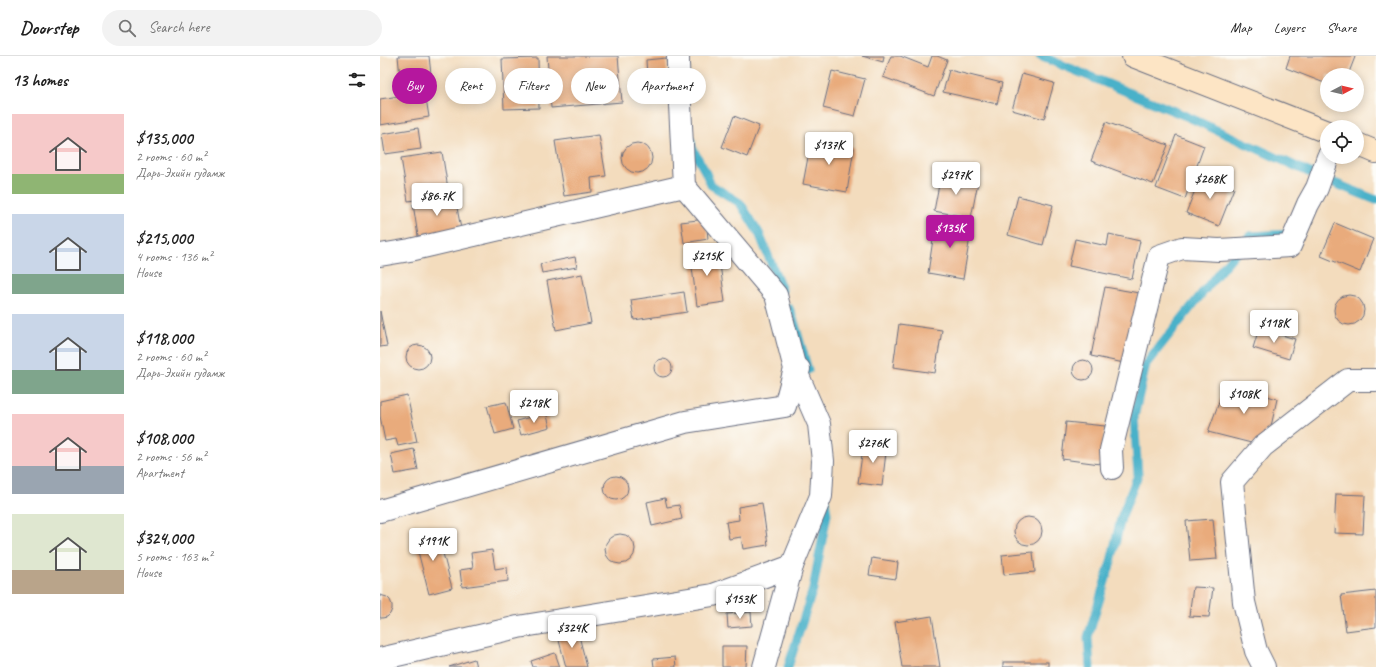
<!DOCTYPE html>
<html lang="en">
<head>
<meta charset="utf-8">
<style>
	:root { --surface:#fff; --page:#f2f2f2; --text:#222; --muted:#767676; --line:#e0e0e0; --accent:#b5179e }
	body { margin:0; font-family:Caveat,sans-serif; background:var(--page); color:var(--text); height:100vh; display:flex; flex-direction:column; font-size:15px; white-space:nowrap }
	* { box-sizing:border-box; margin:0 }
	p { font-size:13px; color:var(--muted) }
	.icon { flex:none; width:22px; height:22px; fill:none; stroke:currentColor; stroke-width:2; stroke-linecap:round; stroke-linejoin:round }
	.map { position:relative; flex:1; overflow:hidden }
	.drawer { display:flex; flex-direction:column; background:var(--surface); width:380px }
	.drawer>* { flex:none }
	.guide { position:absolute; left:12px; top:12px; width:380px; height:36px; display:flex; gap:8px }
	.needle { width:26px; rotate:83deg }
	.controls { position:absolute; left:940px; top:12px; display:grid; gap:8px }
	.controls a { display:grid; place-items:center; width:44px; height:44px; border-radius:50%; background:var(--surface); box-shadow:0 2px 10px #0003; font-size:20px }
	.price { position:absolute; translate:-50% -34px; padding:0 9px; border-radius:4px; background:#fff; color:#222; font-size:13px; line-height:26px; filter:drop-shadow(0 1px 2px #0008) }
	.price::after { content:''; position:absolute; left:50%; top:24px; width:12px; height:9px; margin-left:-6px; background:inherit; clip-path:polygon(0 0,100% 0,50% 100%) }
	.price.on { background:var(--accent); color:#fff }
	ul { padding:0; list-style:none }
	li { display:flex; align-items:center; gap:12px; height:100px; padding:0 12px }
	li span { display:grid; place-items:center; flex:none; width:112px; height:80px; border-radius:0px; color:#555 }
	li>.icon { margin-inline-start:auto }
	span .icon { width:48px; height:48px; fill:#fffc; stroke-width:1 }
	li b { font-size:17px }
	h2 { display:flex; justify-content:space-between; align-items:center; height:48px; padding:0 12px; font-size:17px }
	.chip { padding:0 14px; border-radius:18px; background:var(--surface); box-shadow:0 2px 10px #0003; font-size:14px; line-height:36px }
	.chip.on { background:var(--accent); color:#fff }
	header { display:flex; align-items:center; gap:24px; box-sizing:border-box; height:56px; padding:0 20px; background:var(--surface); border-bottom:1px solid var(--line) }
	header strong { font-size:19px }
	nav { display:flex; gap:22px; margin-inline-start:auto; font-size:14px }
	.search { width:280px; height:36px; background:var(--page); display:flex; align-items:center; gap:10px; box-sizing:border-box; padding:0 14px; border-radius:22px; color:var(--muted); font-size:15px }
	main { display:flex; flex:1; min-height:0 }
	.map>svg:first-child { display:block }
</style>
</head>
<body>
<header>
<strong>Doorstep</strong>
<div class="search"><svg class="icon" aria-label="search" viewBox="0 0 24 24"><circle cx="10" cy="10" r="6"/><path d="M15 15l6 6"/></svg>Search here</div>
<nav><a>Map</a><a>Layers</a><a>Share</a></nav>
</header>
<main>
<section class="drawer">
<h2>13 homes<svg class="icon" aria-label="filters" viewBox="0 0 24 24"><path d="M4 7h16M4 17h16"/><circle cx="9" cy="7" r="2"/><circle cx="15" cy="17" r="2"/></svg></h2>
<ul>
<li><span style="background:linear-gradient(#f6c9c9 75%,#8fb573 0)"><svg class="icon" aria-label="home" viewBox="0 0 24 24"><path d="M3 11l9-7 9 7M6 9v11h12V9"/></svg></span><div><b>$135,000</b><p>2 rooms · 60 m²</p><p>Дарь-Эхийн гудамж</p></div></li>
<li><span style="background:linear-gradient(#c9d6e8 75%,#7fa58c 0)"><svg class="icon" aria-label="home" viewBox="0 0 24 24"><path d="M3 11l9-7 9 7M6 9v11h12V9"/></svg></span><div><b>$215,000</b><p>4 rooms · 136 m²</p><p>House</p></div></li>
<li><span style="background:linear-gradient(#c9d6e8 70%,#7fa58c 0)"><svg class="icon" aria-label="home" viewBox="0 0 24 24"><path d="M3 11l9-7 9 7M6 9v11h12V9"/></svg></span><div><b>$118,000</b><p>2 rooms · 60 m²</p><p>Дарь-Эхийн гудамж</p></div></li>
<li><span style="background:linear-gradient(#f6c9c9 65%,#9aa5b1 0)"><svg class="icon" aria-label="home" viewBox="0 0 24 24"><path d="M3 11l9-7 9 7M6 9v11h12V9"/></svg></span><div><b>$108,000</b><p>2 rooms · 56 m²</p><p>Apartment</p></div></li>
<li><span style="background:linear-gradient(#dfe7d0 70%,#b9a48a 0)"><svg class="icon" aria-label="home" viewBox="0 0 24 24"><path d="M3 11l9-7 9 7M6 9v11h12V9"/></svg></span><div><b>$324,000</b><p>5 rooms · 163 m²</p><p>House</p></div></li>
</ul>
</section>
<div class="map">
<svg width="996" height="611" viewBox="0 0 996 611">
	<rect width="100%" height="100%" fill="#fdfcf7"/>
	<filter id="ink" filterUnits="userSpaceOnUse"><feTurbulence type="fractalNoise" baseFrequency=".025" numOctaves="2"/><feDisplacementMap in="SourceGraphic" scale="8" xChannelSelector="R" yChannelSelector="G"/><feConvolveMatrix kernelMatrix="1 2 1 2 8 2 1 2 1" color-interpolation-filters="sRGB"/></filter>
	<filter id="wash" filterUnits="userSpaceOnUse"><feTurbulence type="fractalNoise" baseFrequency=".012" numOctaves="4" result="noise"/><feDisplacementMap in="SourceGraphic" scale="16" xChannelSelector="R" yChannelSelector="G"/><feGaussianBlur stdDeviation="0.9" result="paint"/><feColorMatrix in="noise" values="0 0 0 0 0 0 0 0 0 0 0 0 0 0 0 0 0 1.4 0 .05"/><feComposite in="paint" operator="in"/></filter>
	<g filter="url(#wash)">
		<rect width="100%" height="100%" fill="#f3dcbd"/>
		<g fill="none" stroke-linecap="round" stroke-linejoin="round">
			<g stroke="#4ab1c9" stroke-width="9">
				<path d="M 660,0 L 806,60 L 937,120 L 996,144"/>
				<path d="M 311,84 L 312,92 L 325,115 L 331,129 L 360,147 L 379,177 L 402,234"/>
				<path d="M 409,252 L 414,265 L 428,314"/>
				<path d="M 408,611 L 433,533 L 447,458 L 445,444"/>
				<path d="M 710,611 L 708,581 L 731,506 L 741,462 L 758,419 L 754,361 L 766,308 L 839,216 L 870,180 L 910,178 L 914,174"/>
			</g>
		</g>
		<g id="blocks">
			<g fill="#e9ab7b">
				<path d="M 18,0 L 49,0 L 52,28 L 21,31 Z"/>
				<path d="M 167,0 L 238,0 L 242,46 L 171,52 Z"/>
				<path d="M 482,0 L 504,0 L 503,6 Z"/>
				<path d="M 511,0 L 520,0 L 548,11 L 552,0 L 557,0 L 567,4 L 554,40 L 503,21 Z"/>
				<path d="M 910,0 L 973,0 L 975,1 L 968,19 L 947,19 L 947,28 L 906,12 Z"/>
				<path d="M 158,2 L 159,52 L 124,53 L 122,3 Z"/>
				<path d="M 286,2 L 289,36 L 268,38 L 266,4 Z"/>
				<path d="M 569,14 L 622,27 L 617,48 L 563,36 Z"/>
				<path d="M 452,15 L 485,23 L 475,60 L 443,52 Z"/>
				<path d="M 642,18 L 674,27 L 664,63 L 632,54 Z"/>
				<path d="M 45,36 L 49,61 L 0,69 L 0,43 Z"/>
				<path d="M 354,60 L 379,70 L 367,101 L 342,91 Z"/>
				<path d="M 726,66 L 788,89 L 773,128 L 711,105 Z"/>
				<path d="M 38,72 L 41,93 L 5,98 L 2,78 Z"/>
				<path d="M 219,79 L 226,120 L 211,122 L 212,136 L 184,140 L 175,85 Z"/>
				<path d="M 796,79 L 824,90 L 805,143 L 776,132 Z"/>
				<path d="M 431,85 L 474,92 L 467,136 L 423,128 Z"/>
				<circle cx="257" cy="102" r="15"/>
				<path d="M 62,96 L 69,139 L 28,145 L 21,102 Z"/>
				<path d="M 561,118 L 598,126 L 591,162 L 554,155 Z"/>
				<path d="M 821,119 L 854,132 L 839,170 L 806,157 Z"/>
				<path d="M 638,140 L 673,149 L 663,189 L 628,179 Z"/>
				<path d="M 75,141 L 81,173 L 38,180 L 33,148 Z"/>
				<path d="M 326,163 L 328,183 L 304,187 L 301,166 Z"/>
				<path d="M 556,163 L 592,169 L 583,223 L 548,217 Z"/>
				<path d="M 955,167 L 993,183 L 980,216 L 941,200 Z"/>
				<path d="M 729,178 L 760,185 L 752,223 L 689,210 L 695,183 L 727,190 Z"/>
				<path d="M 338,193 L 345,246 L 317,250 L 310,196 Z"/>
				<path d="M 195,201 L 197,211 L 162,217 L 160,208 Z"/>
				<path d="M 202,218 L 211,267 L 176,274 L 167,225 Z"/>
				<path d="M 725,231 L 759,237 L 744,307 L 711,300 Z"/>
				<path d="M 304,236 L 307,256 L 254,264 L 251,244 Z"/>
				<circle cx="969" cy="254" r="15"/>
				<path d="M 0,255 L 7,290 L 0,291 Z"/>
				<path d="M 519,268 L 562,274 L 555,317 L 513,311 Z"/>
				<path d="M 879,272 L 915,283 L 909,303 L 873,292 Z"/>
				<circle cx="38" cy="301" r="12"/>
				<circle cx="283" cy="312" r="9"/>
				<circle cx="703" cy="314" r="10"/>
				<path d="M 846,327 L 897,343 L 892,366 L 883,390 L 828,376 Z"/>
				<path d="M 27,339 L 37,386 L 18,390 L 16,383 L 5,385 L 0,360 L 0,345 Z"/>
				<path d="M 126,346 L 133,373 L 115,378 L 107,350 Z"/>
				<path d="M 166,356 L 170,371 L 141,379 L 137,365 Z"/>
				<path d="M 686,366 L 725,370 L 720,408 L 682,403 Z"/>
				<path d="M 484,385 L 507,388 L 502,430 L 478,427 Z"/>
				<path d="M 34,393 L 38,414 L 15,418 L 11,398 Z"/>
				<circle cx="236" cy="432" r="12"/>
				<path d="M 956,438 L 985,439 L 983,478 L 954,477 Z"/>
				<path d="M 285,442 L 287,451 L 299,449 L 302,463 L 272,470 L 267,446 Z"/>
				<path d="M 382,447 L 388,489 L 363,493 L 361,481 L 349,483 L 346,466 L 359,464 L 358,451 Z"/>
				<circle cx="648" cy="475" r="14"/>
				<path d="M 833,463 L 837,503 L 810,505 L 806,465 Z"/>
				<path d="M 57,474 L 72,532 L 49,538 L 34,480 Z"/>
				<circle cx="240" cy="493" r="15"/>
				<path d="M 112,494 L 115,513 L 127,511 L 128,525 L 82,531 L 80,514 L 93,512 L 91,497 Z"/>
				<path d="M 653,496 L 655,516 L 624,519 L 622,499 Z"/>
				<path d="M 492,502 L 518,506 L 516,523 L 489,519 Z"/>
				<path d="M 813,531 L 833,532 L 829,561 L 809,560 Z"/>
				<path d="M 996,535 L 996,571 L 966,575 L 961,539 Z"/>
				<path d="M 0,539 L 7,541 L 10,544 L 12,549 L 12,553 L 10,558 L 7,561 L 2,562 L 0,562 Z"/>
				<path d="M 371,556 L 372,570 L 348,572 L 347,558 Z"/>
				<path d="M 552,560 L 560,611 L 522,611 L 515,566 Z"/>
				<path d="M 197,572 L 207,611 L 186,611 L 177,577 Z"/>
				<path d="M 342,590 L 367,590 L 366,611 L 342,611 Z"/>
				<path d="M 175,597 L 180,611 L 153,611 L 151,605 Z"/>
				<path d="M 295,601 L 296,611 L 274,611 L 273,603 Z"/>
				<path d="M 94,603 L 96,611 L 69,611 Z"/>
				<rect x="623" y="606" width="45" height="5"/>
			</g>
		</g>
	</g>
	<g filter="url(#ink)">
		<use href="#blocks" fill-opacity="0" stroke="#676c7f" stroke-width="1"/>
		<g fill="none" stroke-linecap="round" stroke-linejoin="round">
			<g stroke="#676c7f" stroke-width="24">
				<g id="street">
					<path d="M 0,199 L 30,194 L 304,130"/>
					<path d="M 732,412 L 731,394 L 779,200 L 802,192 L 839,194 L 910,190 L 928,148 L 937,132 L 948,101"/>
					<path d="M 0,455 L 305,366 L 405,350 L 415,313 L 396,239 L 304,130 L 298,8 L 298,0"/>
					<path d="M 0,603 L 138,571 L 333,539 L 412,510 L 441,440 L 443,405 L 439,368 L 415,313 L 419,313"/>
					<path d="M 384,611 L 412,510"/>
					<path d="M 884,611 L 876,595 L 864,546 L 852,426 L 883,390 L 968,324 L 996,324"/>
				</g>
			</g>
			<g stroke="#676c7f" stroke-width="24">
				<g id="secondary">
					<path d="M 753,0 L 947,76"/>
					<path d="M 977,88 L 996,96"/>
				</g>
			</g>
			<use href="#street" stroke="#fff" stroke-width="22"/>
			<use href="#secondary" stroke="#fde5c5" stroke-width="22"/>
		</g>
	</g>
</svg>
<div class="controls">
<a><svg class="needle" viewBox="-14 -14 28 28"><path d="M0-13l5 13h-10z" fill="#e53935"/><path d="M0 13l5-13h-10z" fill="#767676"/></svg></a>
<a><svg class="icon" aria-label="locate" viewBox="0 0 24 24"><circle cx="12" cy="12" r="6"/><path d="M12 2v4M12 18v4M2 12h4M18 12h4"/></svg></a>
</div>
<b class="price" style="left:449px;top:110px">$137K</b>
<b class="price" style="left:576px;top:140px">$297K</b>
<b class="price" style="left:830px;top:144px">$268K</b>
<b class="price" style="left:57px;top:161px">$86.7K</b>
<b class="price on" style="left:570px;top:193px">$135K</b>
<b class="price" style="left:327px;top:221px">$215K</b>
<b class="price" style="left:894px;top:288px">$118K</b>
<b class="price" style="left:864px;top:359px">$108K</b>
<b class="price" style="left:154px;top:368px">$218K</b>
<b class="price" style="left:493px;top:408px">$276K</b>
<b class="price" style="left:53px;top:506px">$191K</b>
<b class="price" style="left:360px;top:564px">$153K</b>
<b class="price" style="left:192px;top:593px">$324K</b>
<div class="guide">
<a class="chip on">Buy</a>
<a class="chip">Rent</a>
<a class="chip">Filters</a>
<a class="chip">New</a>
<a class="chip">Apartment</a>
</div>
</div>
</main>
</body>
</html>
